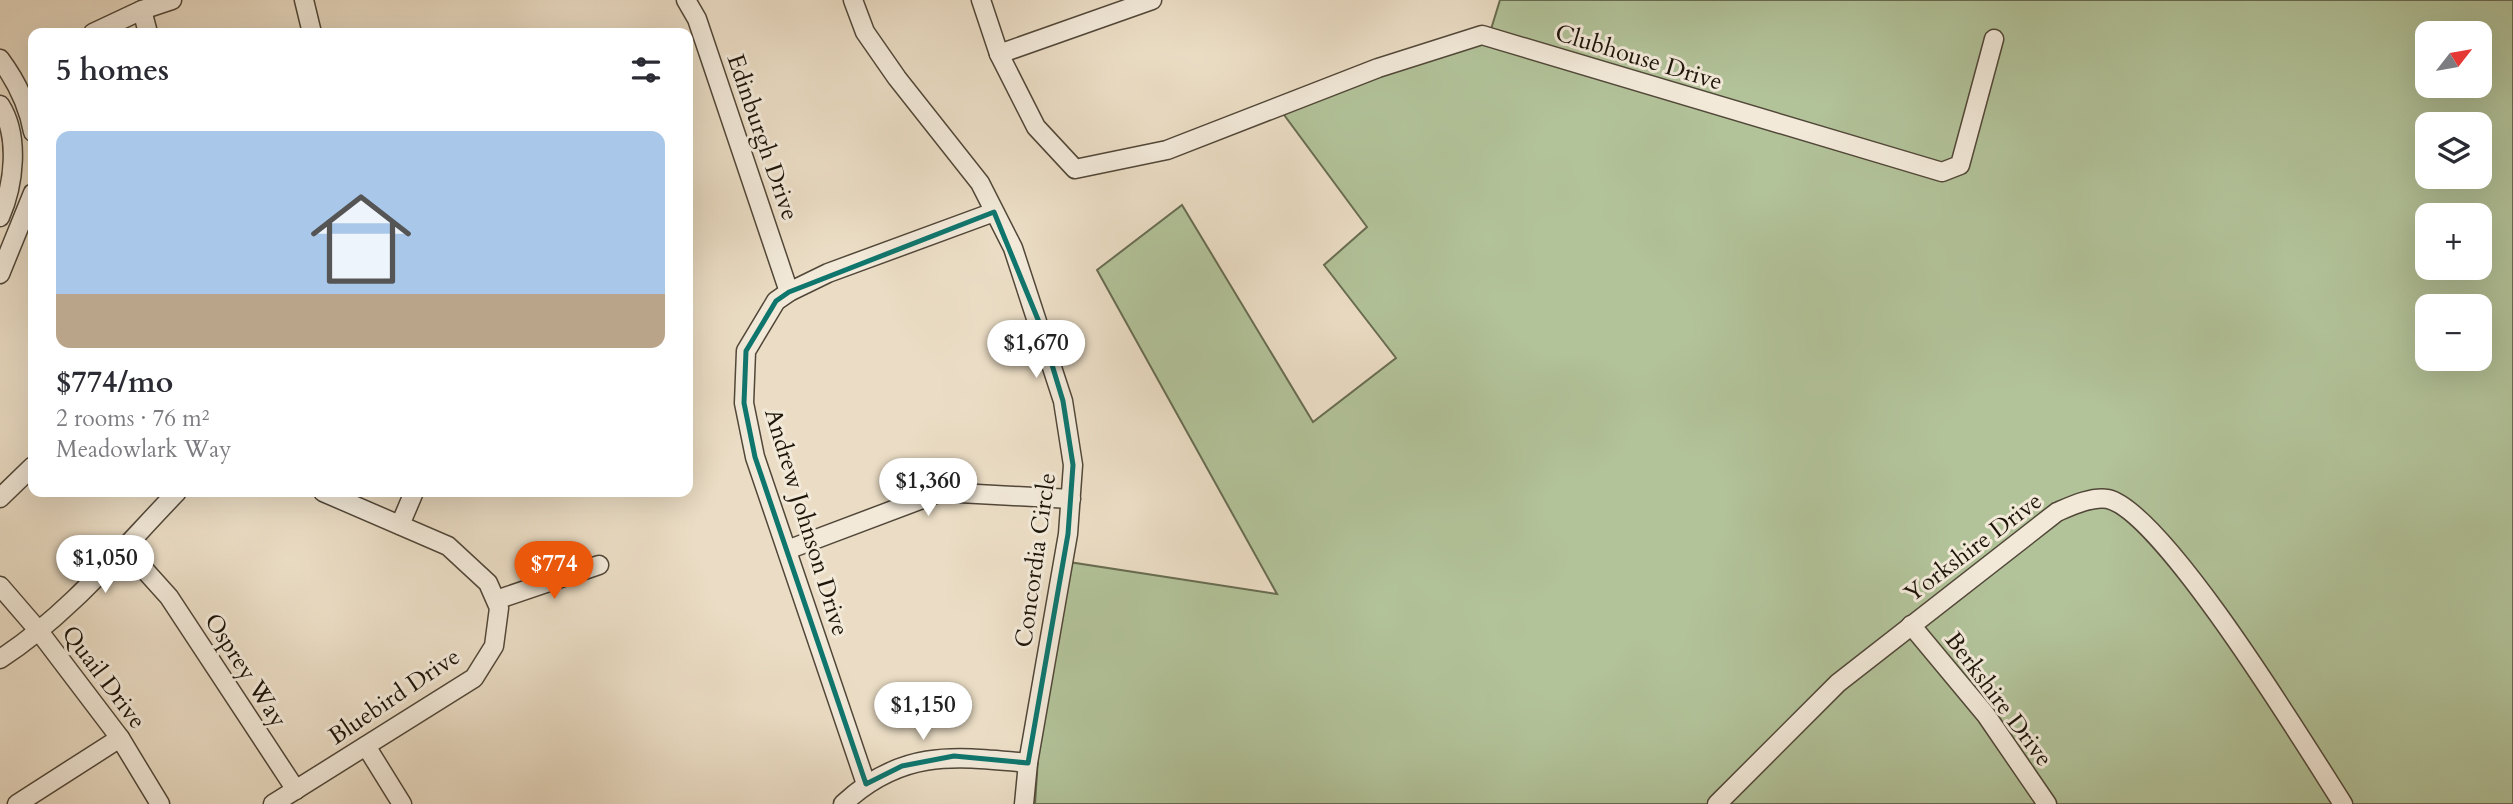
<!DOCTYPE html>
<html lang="en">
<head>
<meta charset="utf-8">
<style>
	:root { --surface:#fff; --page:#f7f7f7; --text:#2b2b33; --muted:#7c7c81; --accent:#ea580c }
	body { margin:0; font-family:Cardo,serif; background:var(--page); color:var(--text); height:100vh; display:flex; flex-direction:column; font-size:26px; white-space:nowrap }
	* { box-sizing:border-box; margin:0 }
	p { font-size:23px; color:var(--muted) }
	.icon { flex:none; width:38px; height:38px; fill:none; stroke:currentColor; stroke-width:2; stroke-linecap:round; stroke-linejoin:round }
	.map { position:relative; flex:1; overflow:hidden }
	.sheet { position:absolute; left:28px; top:28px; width:665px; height:469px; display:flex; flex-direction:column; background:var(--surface); border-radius:14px; box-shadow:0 7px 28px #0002 }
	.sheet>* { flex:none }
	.needle { width:46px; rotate:59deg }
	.buttons { position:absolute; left:2415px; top:21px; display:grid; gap:14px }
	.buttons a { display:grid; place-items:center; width:77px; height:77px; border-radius:14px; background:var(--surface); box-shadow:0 7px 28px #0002; font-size:35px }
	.price { position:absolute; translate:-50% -60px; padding:0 16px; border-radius:24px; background:#fff; color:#222; font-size:23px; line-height:46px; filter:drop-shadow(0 2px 4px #0008) }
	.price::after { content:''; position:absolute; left:50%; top:42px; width:21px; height:16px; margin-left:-10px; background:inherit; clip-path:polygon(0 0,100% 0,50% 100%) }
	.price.on { background:var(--accent); color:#fff }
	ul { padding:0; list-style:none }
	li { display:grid; align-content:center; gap:14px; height:371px; padding:0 28px }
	li span { display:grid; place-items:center; height:217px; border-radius:14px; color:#555 }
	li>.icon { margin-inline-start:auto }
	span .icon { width:126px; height:126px; fill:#fffc; stroke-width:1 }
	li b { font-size:30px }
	h2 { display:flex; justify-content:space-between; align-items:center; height:84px; padding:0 28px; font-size:30px }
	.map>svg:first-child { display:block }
</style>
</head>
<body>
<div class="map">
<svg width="2513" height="804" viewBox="0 0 2513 804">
	<rect width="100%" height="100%" fill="#ebddc5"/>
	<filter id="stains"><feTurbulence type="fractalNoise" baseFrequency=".00286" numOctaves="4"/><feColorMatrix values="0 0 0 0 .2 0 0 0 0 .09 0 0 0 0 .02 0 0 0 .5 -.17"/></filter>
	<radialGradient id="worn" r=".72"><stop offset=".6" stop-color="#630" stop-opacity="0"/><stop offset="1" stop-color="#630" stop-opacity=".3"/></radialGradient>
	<path fill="#b2c299" stroke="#686c51" stroke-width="2" fill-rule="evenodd" d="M 1500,0 L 2513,0 L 2513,804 L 1035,804 L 1046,636 L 1062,561 L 1277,594 L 1097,270 L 1182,205 L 1313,422 L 1396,358 L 1324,265 L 1367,227 L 1279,108 L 1488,39 ZM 2427,33 L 2480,33 L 2480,86 L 2427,86 ZM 2427,124 L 2480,124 L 2480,177 L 2427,177 ZM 2427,215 L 2480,215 L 2480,268 L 2427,268 ZM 2427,306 L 2480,306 L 2480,359 L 2427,359 Z"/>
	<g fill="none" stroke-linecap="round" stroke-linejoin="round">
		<g stroke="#514738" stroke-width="21">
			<g id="minor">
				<path d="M 304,0 L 312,33"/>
				<path d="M 686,0 L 697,19 L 789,292"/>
				<path d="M 853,0 L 865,32 L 897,78 L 980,183 L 1013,248 L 1063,401 L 1073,465 L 1068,534 L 1028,763 L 1024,804"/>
				<path d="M 981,0 L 999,54 L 1036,127 L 1075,169 L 1167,150 L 1378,68 L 1482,35 L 1942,172 L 1960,165 L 1994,39"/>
				<path d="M 142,10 L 148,33"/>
				<path d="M 93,33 L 142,10 L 172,0"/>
				<path d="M 999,54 L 1152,0"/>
				<path d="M 0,59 C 17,82 28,104 33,132"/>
				<path d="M 0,105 C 20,136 14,185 0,217"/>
				<path d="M 0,274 L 33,193"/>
				<path d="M 0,498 L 33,466"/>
				<path d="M 400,525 L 414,492"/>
				<path d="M 124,547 L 169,597 L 296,790"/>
				<path d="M 787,550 L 941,492 L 1071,499"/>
				<path d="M 0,586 L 38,630 L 120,738 L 160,804"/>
				<path d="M 496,600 L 599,565"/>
				<path d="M 1911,625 L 1986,715 L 2047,804"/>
				<path d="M 0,659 C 68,615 121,550 177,492"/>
				<path d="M 366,746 L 402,804"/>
				<path d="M 866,784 L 755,457 L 744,403 L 746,351 L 776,301 L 789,292 L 828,273 L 994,212"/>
				<path d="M 17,804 L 120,738"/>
				<path d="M 273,804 L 474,678 L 494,646 L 499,608 L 488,583 L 448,546 L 323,492"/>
				<path d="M 843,804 C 902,749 954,756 1028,763"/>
				<path d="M 1717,804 L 1838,683 L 2057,512 C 2071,506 2092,496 2108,499 C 2164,512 2307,748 2343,804"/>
			</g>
		</g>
		<use href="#minor" stroke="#f2e9d9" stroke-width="18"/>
	</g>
	<path fill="none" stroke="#0f766e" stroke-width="5" stroke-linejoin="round" d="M 994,212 L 1039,322 L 1063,401 L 1073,465 L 1068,534 L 1028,763 L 954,756 L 902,766 L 866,784 L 755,457 L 744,403 L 746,351 L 776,301 L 789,292 Z"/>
	<g text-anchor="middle" stroke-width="6" stroke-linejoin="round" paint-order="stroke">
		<g font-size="24" fill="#1e1509" stroke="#f2e9d9">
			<text transform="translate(1639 57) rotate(17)" y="8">Clubhouse Drive</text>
			<text transform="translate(763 137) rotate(71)" y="8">Edinburgh Drive</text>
			<text transform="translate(807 522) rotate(73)" y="8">Andrew Johnson Drive</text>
			<text transform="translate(1973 547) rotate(-37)" y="8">Yorkshire Drive</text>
			<text transform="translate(1035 560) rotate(-82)" y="8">Concordia Circle</text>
			<text transform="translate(246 670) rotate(57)" y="8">Osprey Way</text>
			<text transform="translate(104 677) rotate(53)" y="8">Quail Drive</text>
			<text transform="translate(394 696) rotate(-34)" y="8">Bluebird Drive</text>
			<text transform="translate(1999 699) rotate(53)" y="8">Berkshire Drive</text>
		</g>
	</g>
	<rect width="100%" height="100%" filter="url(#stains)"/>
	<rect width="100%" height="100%" fill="url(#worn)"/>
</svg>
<div class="buttons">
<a><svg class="needle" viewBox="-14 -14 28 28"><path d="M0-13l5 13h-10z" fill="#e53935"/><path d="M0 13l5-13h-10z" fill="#7c7c81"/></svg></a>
<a><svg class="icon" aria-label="layers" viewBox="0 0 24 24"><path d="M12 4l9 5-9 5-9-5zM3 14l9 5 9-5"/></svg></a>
<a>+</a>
<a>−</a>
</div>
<b class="price" style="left:1036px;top:380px">$1,670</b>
<b class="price" style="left:928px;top:518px">$1,360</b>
<b class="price" style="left:105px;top:595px">$1,050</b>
<b class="price on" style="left:554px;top:601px">$774</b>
<b class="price" style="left:923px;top:742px">$1,150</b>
<section class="sheet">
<h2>5 homes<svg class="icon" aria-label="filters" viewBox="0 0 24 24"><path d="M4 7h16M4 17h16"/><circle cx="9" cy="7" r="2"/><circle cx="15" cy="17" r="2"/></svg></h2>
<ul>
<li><span style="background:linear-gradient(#a9c7e8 75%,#b9a48a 0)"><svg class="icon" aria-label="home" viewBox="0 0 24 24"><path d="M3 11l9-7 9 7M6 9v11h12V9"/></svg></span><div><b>$774/mo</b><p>2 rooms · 76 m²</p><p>Meadowlark Way</p></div></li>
</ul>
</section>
</div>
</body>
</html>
